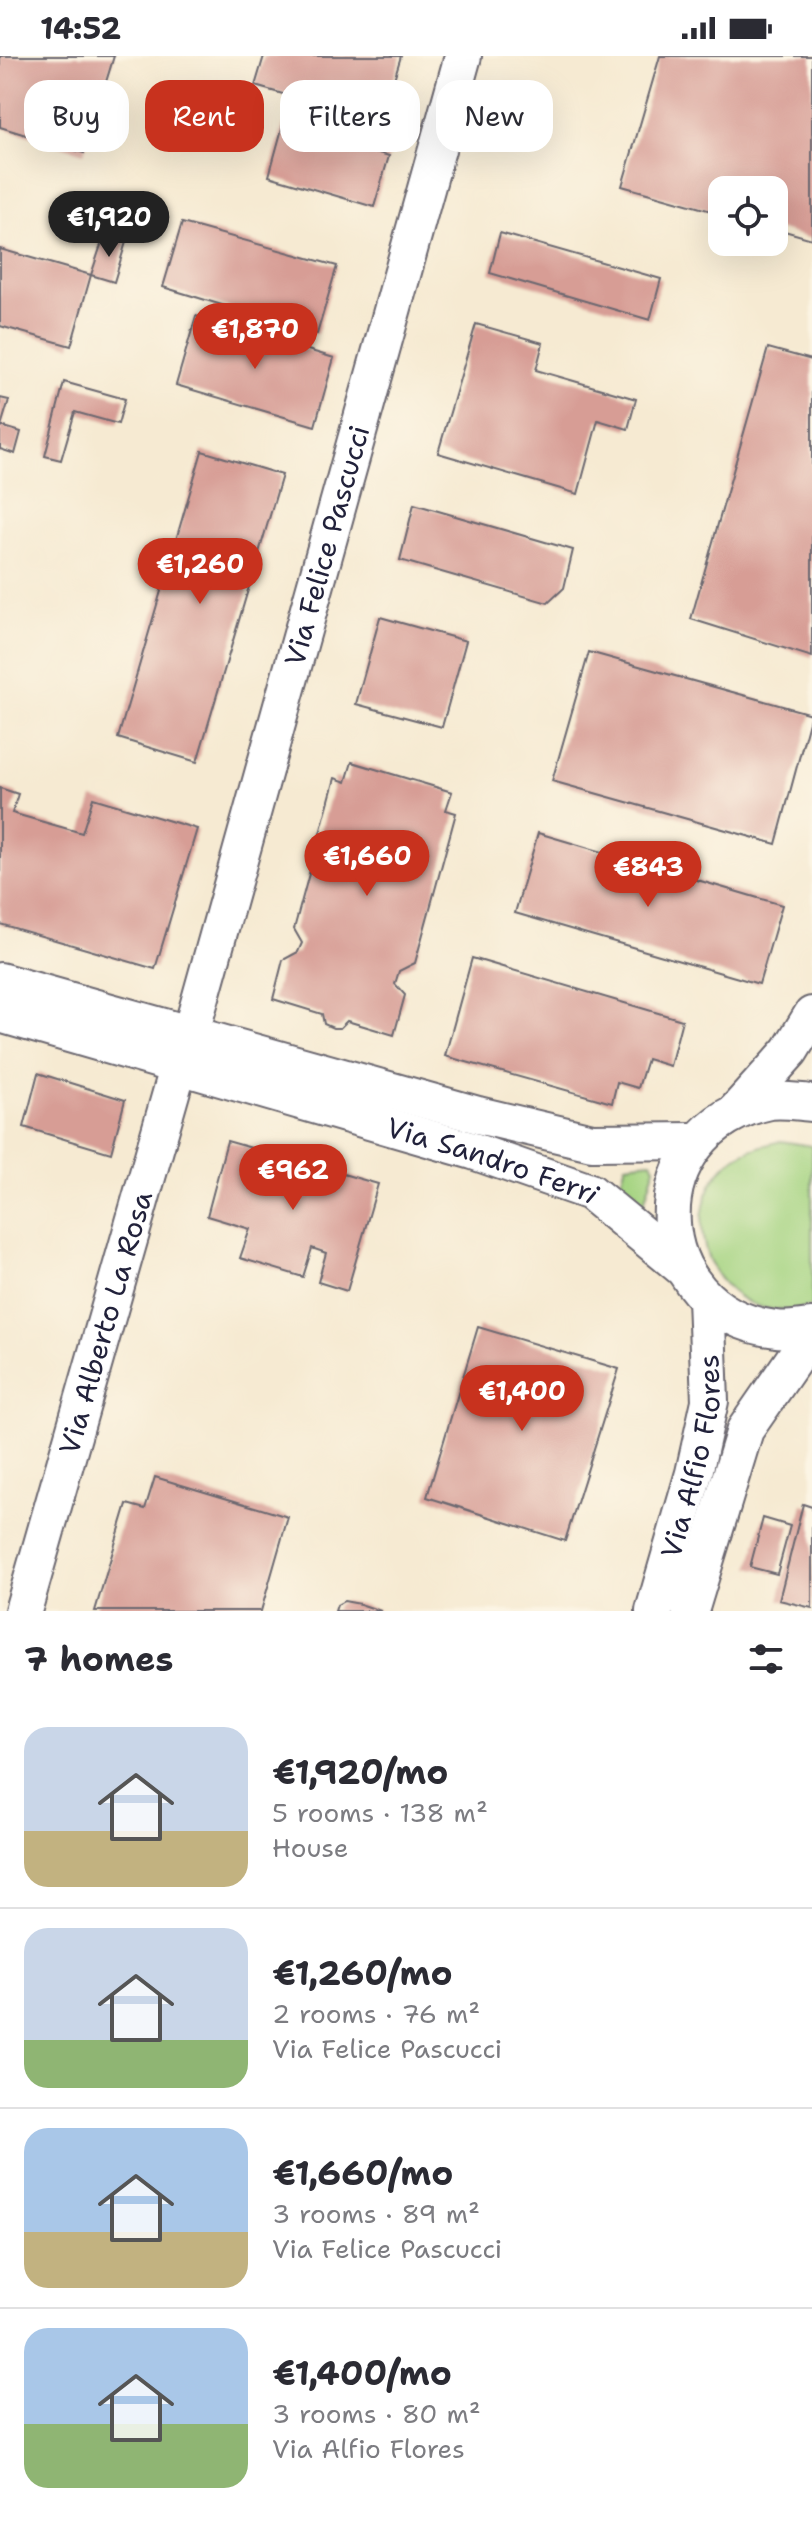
<!DOCTYPE html>
<html lang="en">
<head>
<meta charset="utf-8">
<style>
	:root { --surface:#fff; --page:#f2f2f3; --text:#2b2b33; --muted:#7c7c81; --line:#e1e1e2; --accent:#c8321e }
	body { margin:0; font-family:"Shantell Sans",sans-serif; background:var(--page); color:var(--text); height:100vh; display:flex; flex-direction:column; font-size:30px; white-space:nowrap }
	* { box-sizing:border-box; margin:0 }
	p { font-size:26px; color:var(--muted) }
	.icon { flex:none; width:44px; height:44px; fill:none; stroke:currentColor; stroke-width:2; stroke-linecap:round; stroke-linejoin:round }
	.map { position:relative; height:1555px; overflow:hidden }
	.sheet { display:flex; flex-direction:column; background:var(--surface); flex:1 }
	.sheet>* { flex:none }
	.guide { position:absolute; left:24px; top:24px; width:764px; height:72px; display:flex; gap:16px }
	.tools { position:absolute; left:708px; top:120px; display:grid; gap:16px }
	.tools a { display:grid; place-items:center; width:80px; height:80px; border-radius:16px; background:var(--surface); box-shadow:0 8px 32px #0002; font-size:40px }
	.price { position:absolute; translate:-50% -68px; padding:0 18px; border-radius:28px; background:var(--accent); color:#fff; font-size:26px; line-height:52px; filter:drop-shadow(0 2px 4px #0008) }
	.price::after { content:''; position:absolute; left:50%; top:48px; width:24px; height:18px; margin-left:-12px; background:inherit; clip-path:polygon(0 0,100% 0,50% 100%) }
	.price.selected { background:#222; color:#fff }
	ul { padding:0; list-style:none }
	li { display:flex; align-items:center; gap:24px; height:200px; padding:0 24px }
	li+li { border-top:2px solid var(--line) }
	li span { display:grid; place-items:center; flex:none; width:224px; height:160px; border-radius:24px; color:#555 }
	li>.icon { margin-inline-start:auto }
	span .icon { width:96px; height:96px; fill:#fffc; stroke-width:1 }
	li b { font-size:34px }
	h2 { display:flex; justify-content:space-between; align-items:center; height:96px; padding:0 24px; font-size:34px }
	.chip { padding:0 28px; border-radius:24px; background:var(--surface); box-shadow:0 8px 32px #0002; font-size:28px; line-height:72px }
	.chip.selected { background:var(--accent); color:#fff }
	.status { display:flex; justify-content:space-between; align-items:center; height:56px; padding:0 40px; background:var(--surface); direction:ltr }
	.status svg { height:22px; fill:currentColor }
	.map>svg:first-child { display:block }
</style>
</head>
<body>
<div class="status"><b>14:52</b><svg viewBox="0 0 49 12"><path d="M0 12V9h3v3zM5 12V6h3v6zM10 12V3h3v9zM15 12V0h3v12zM26 1h20v11H26zM47 4h2v5h-2z"/></svg></div>
<div class="map">
<svg width="812" height="1555" viewBox="0 0 812 1555">
	<rect width="100%" height="100%" fill="#fcf5e5"/>
	<filter id="ink" filterUnits="userSpaceOnUse"><feTurbulence type="fractalNoise" baseFrequency=".0125" numOctaves="2"/><feDisplacementMap in="SourceGraphic" scale="16" xChannelSelector="R" yChannelSelector="G"/><feConvolveMatrix kernelMatrix="1 2 1 2 8 2 1 2 1" color-interpolation-filters="sRGB"/></filter>
	<filter id="wash" filterUnits="userSpaceOnUse"><feTurbulence type="fractalNoise" baseFrequency=".006" numOctaves="4" result="noise"/><feDisplacementMap in="SourceGraphic" scale="32" xChannelSelector="R" yChannelSelector="G"/><feGaussianBlur stdDeviation="1.8" result="paint"/><feColorMatrix in="noise" values="0 0 0 0 0 0 0 0 0 0 0 0 0 0 0 0 0 1.4 0 .05"/><feComposite in="paint" operator="in"/></filter>
	<g filter="url(#wash)">
		<rect width="100%" height="100%" fill="#f6ead2"/>
		<g fill="#a6d482" stroke="#647b5e" stroke-width="2">
			<path d="M 781,1085 L 812,1090 L 812,1250 C 798,1254 784,1256 769,1253 C 702,1241 679,1151 729,1106 C 744,1094 762,1090 781,1085 Z"/>
			<path d="M 651,1105 L 655,1111 L 644,1147 L 639,1148 L 619,1133 L 626,1108 Z"/>
		</g>
		<g id="blocks">
			<g fill="#d79d95">
				<path d="M 0,0 L 114,0 L 84,97 L 0,71 Z"/>
				<path d="M 264,0 L 401,0 L 381,66 L 255,30 Z"/>
				<path d="M 660,0 L 812,0 L 812,183 L 774,172 L 774,134 L 722,134 L 722,158 L 622,130 Z"/>
				<path d="M 283,69 L 389,100 L 374,151 L 269,120 Z"/>
				<path d="M 182,167 L 337,210 L 317,278 L 163,231 Z"/>
				<path d="M 500,177 L 661,223 L 650,264 L 490,217 Z"/>
				<path d="M 104,180 L 126,186 L 114,226 L 91,219 Z"/>
				<path d="M 0,193 L 91,219 L 71,290 L 0,270 Z"/>
				<path d="M 196,260 L 334,302 L 315,370 L 176,329 Z"/>
				<path d="M 476,268 L 543,287 L 536,314 L 636,343 L 628,373 L 598,364 L 578,438 L 438,397 Z"/>
				<path d="M 768,292 L 812,304 L 812,601 L 691,563 Z"/>
				<path d="M 64,326 L 125,343 L 118,368 L 75,356 L 61,404 L 45,400 Z"/>
				<path d="M 0,342 L 9,344 L 1,370 L 21,376 L 15,398 L 0,393 Z"/>
				<path d="M 202,395 L 282,419 L 197,706 L 118,682 Z"/>
				<path d="M 414,448 L 573,494 L 564,532 L 548,547 L 400,504 Z"/>
				<path d="M 380,561 L 466,585 L 442,671 L 356,648 Z"/>
				<path d="M 589,596 L 811,658 L 776,788 L 552,725 Z"/>
				<path d="M 352,706 L 452,736 L 446,754 L 456,757 L 415,907 L 399,915 L 395,928 L 405,939 L 394,979 L 347,965 L 340,972 L 333,972 L 324,968 L 322,958 L 273,943 L 283,904 L 298,896 L 302,887 L 294,873 L 335,722 L 346,726 Z"/>
				<path d="M 0,732 L 18,738 L 12,757 L 82,777 L 93,742 L 197,773 L 155,913 L 0,868 Z"/>
				<path d="M 538,777 L 782,849 L 759,928 L 515,857 Z"/>
				<path d="M 472,902 L 682,964 L 670,1010 L 647,1003 L 638,1032 L 617,1026 L 612,1047 L 445,1000 Z"/>
				<path d="M 38,1017 L 125,1044 L 111,1097 L 24,1071 Z"/>
				<path d="M 227,1085 L 378,1128 L 347,1235 L 318,1226 L 326,1197 L 312,1192 L 303,1221 L 240,1202 L 250,1173 L 207,1160 Z"/>
				<path d="M 478,1271 L 619,1313 L 565,1485 L 427,1441 Z"/>
				<path d="M 155,1421 L 288,1461 L 261,1555 L 95,1555 L 127,1448 L 145,1453 Z"/>
				<path d="M 803,1448 L 812,1451 L 812,1552 L 779,1544 Z"/>
				<path d="M 763,1462 L 790,1470 L 777,1518 L 750,1511 Z"/>
				<path d="M 344,1545 L 360,1548 L 381,1555 L 335,1555 L 337,1549 Z"/>
			</g>
		</g>
	</g>
	<g filter="url(#ink)">
		<use href="#blocks" fill-opacity="0" stroke="#6c6870" stroke-width="2"/>
		<g fill="none" stroke-linecap="round" stroke-linejoin="round">
			<g stroke="#6c6870" stroke-width="40">
				<g id="minor">
					<path d="M 0,925 L 478,1059 L 592,1086 L 697,1085"/>
					<path id="s1" d="M 0,958 L 473,1095 L 590,1136 L 685,1214"/>
					<path d="M 812,1047 C 799,1046 783,1043 770,1045 C 634,1073 642,1257 776,1273 C 787,1275 800,1272 812,1271"/>
					<path d="M 736,1055 L 790,995 L 812,959"/>
					<path id="s2" d="M 23,1555 L 179,1009 L 190,980 L 463,0"/>
					<path id="s3" d="M 654,1555 L 694,1417 L 710,1345 L 706,1242"/>
					<path d="M 690,1555 L 745,1374 L 812,1277"/>
				</g>
			</g>
			<use href="#minor" stroke="#fff" stroke-width="36"/>
		</g>
	</g>
	<g text-anchor="middle" stroke-width="6" stroke-linejoin="round" paint-order="stroke">
		<g font-size="28" fill="#22223b" stroke="#fcf5e5">
			<text dy="10" stroke="none"><textPath href="#s2" startOffset="1108">Via Felice Pascucci</textPath></text>
			<text dy="10" stroke="none"><textPath href="#s1" startOffset="514">Via Sandro Ferri</textPath></text>
			<text dy="10" stroke="none"><textPath href="#s2" startOffset="300">Via Alberto La Rosa</textPath></text>
			<text dy="10" stroke="none"><textPath href="#s3" startOffset="160">Via Alfio Flores</textPath></text>
		</g>
	</g>
</svg>
<div class="tools">
<a><svg class="icon" aria-label="locate" viewBox="0 0 24 24"><circle cx="12" cy="12" r="6"/><path d="M12 2v4M12 18v4M2 12h4M18 12h4"/></svg></a>
</div>
<b class="price selected" style="left:109px;top:203px">€1,920</b>
<b class="price" style="left:255px;top:315px">€1,870</b>
<b class="price" style="left:200px;top:550px">€1,260</b>
<b class="price" style="left:367px;top:842px">€1,660</b>
<b class="price" style="left:648px;top:853px">€843</b>
<b class="price" style="left:293px;top:1156px">€962</b>
<b class="price" style="left:522px;top:1377px">€1,400</b>
<div class="guide">
<a class="chip">Buy</a>
<a class="chip selected">Rent</a>
<a class="chip">Filters</a>
<a class="chip">New</a>
</div>
</div>
<section class="sheet">
<h2>7 homes<svg class="icon" aria-label="filters" viewBox="0 0 24 24"><path d="M4 7h16M4 17h16"/><circle cx="9" cy="7" r="2"/><circle cx="15" cy="17" r="2"/></svg></h2>
<ul>
<li><span style="background:linear-gradient(#c9d6e8 65%,#c2b280 0)"><svg class="icon" aria-label="home" viewBox="0 0 24 24"><path d="M3 11l9-7 9 7M6 9v11h12V9"/></svg></span><div><b>€1,920/mo</b><p>5 rooms · 138 m²</p><p>House</p></div></li>
<li><span style="background:linear-gradient(#c9d6e8 70%,#8fb573 0)"><svg class="icon" aria-label="home" viewBox="0 0 24 24"><path d="M3 11l9-7 9 7M6 9v11h12V9"/></svg></span><div><b>€1,260/mo</b><p>2 rooms · 76 m²</p><p>Via Felice Pascucci</p></div></li>
<li><span style="background:linear-gradient(#a9c7e8 65%,#c2b280 0)"><svg class="icon" aria-label="home" viewBox="0 0 24 24"><path d="M3 11l9-7 9 7M6 9v11h12V9"/></svg></span><div><b>€1,660/mo</b><p>3 rooms · 89 m²</p><p>Via Felice Pascucci</p></div></li>
<li><span style="background:linear-gradient(#a9c7e8 60%,#8fb573 0)"><svg class="icon" aria-label="home" viewBox="0 0 24 24"><path d="M3 11l9-7 9 7M6 9v11h12V9"/></svg></span><div><b>€1,400/mo</b><p>3 rooms · 80 m²</p><p>Via Alfio Flores</p></div></li>
</ul>
</section>
</body>
</html>
